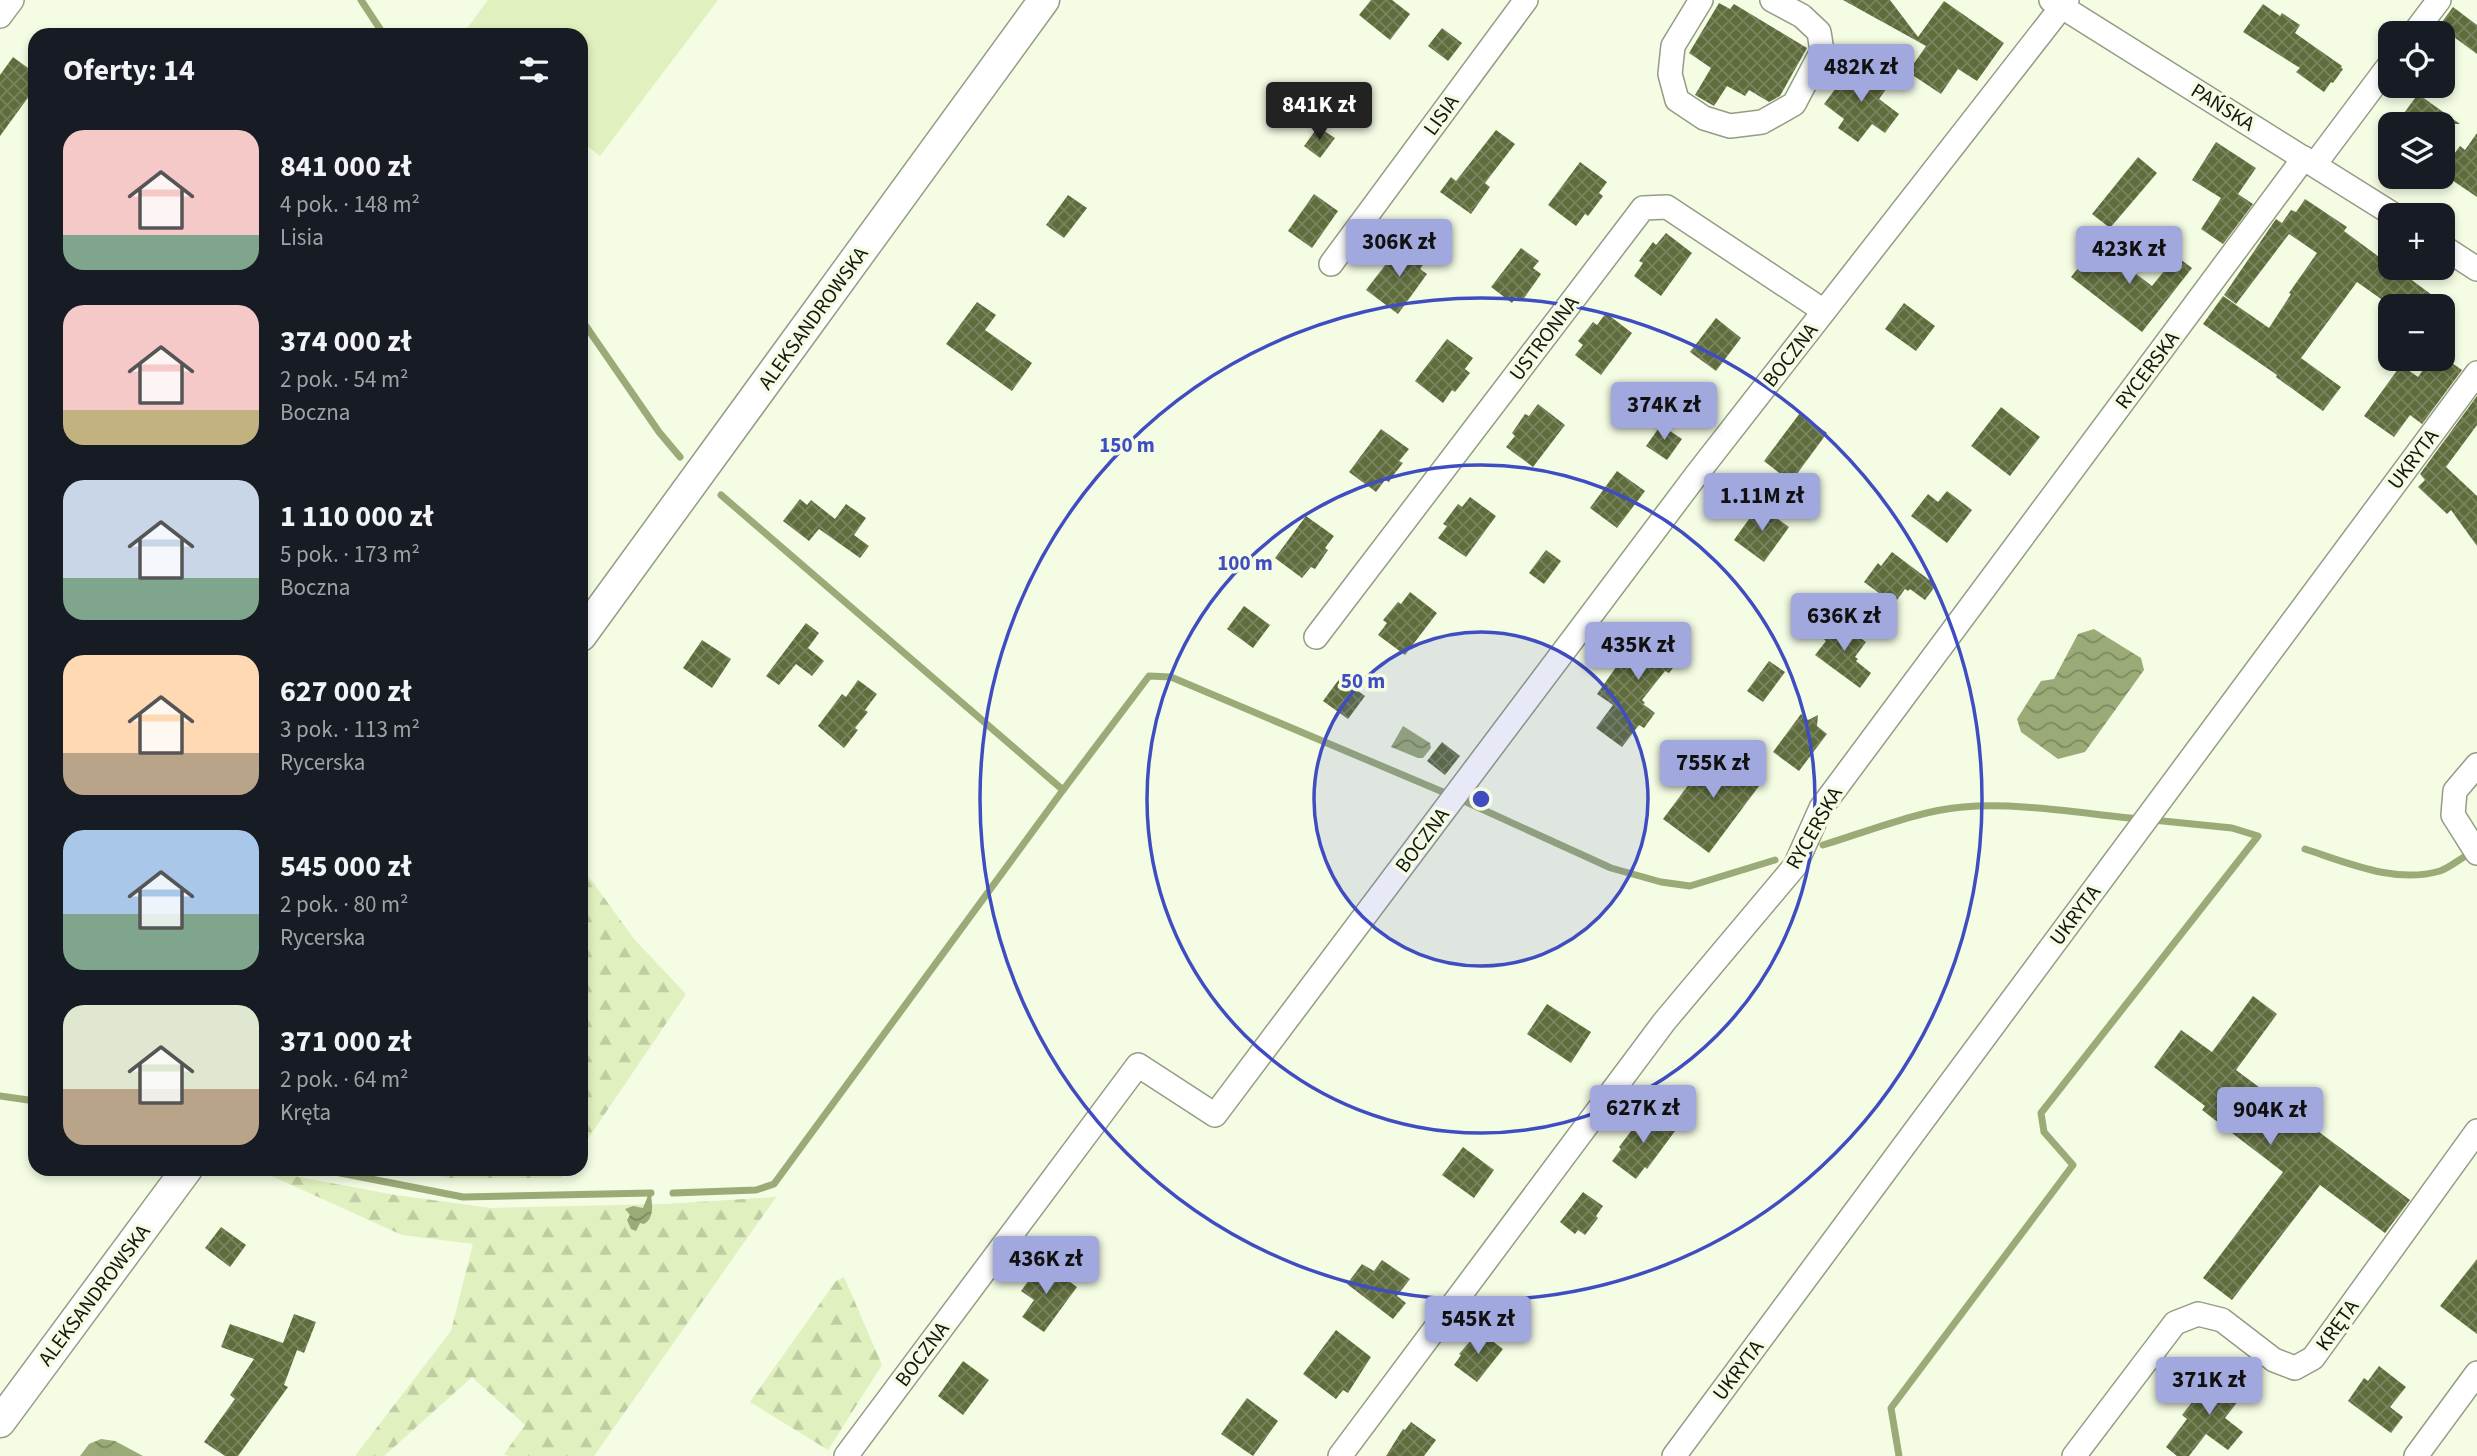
<!DOCTYPE html>
<html lang="pl">
<head>
<meta charset="utf-8">
<style>
	:root { --surface:#171b24; --page:#20242c; --text:#f1f3f6; --muted:#9ea1a6; --accent:#a1a8de }
	body { margin:0; font-family:"Source Sans 3",sans-serif; background:var(--page); color:var(--text); height:100vh; display:flex; flex-direction:column; font-size:26px; white-space:nowrap }
	* { box-sizing:border-box; margin:0 }
	p { font-size:23px; color:var(--muted) }
	.icon { flex:none; width:38px; height:38px; fill:none; stroke:currentColor; stroke-width:2; stroke-linecap:round; stroke-linejoin:round }
	.map { position:relative; flex:1; overflow:hidden }
	.panel { position:absolute; left:28px; top:28px; width:560px; height:1148px; display:flex; flex-direction:column; background:var(--surface); border-radius:21px; box-shadow:0 4px 10px #0003 }
	.panel>* { flex:none }
	.controls { position:absolute; left:2378px; top:21px; display:grid; gap:14px }
	.controls a { display:grid; place-items:center; width:77px; height:77px; border-radius:14px; background:var(--surface); box-shadow:0 4px 10px #0003; font-size:35px }
	.price { position:absolute; translate:-50% -60px; padding:0 16px; border-radius:7px; background:var(--accent); color:#111; font-size:23px; line-height:46px; filter:drop-shadow(0 2px 4px #0008) }
	.price::after { content:''; position:absolute; left:50%; top:42px; width:21px; height:16px; margin-left:-10px; background:inherit; clip-path:polygon(0 0,100% 0,50% 100%) }
	.price.selected { background:#222; color:#fff }
	ul { padding:0; list-style:none }
	li { display:flex; align-items:center; gap:21px; height:175px; padding:0 35px }
	li span { display:grid; place-items:center; flex:none; width:196px; height:140px; border-radius:21px; color:#555 }
	li>.icon { margin-inline-start:auto }
	span .icon { width:84px; height:84px; fill:#fffc; stroke-width:1 }
	li b { font-size:30px }
	h2 { display:flex; justify-content:space-between; align-items:center; height:84px; padding:0 35px; font-size:30px }
	.map>svg:first-child { display:block }
</style>
</head>
<body>
<div class="map">
<svg width="2477" height="1456" viewBox="0 0 2477 1456">
	<defs>
		<pattern id="forest-firs" width="22" height="20" patternUnits="userSpaceOnUse" patternTransform="scale(1.75)"><rect width="22" height="20" fill="#e0f0be"/><path d="M5 1l3.5 6h-7zM16 11l3.5 6h-7z" fill="#bfcda2"/></pattern>
		<pattern id="water-waves" width="16" height="10" patternUnits="userSpaceOnUse" patternTransform="scale(1.75)"><rect width="16" height="10" fill="#9bab77"/><path d="M0 5q4-4 8 0t8 0" fill="none" stroke="#7d8a60"/></pattern>
		<pattern id="building-cross-hatch" width="8" height="8" patternUnits="userSpaceOnUse" patternTransform="scale(1.75)"><rect width="8" height="8" fill="#5f6d3c"/><path d="M0 0l8 8M0 8l8-8" fill="none" stroke="#7a8461"/></pattern>
	</defs>
	<rect width="100%" height="100%" fill="#f4fce4"/>
	<g fill="url(#forest-firs)">
		<path d="M 584,870 L 634,939 L 686,994 L 581,1149 L 581,871 Z"/>
		<path d="M 256,1169 L 395,1195 L 491,1208 L 666,1204 L 776,1197 L 594,1456 L 508,1456 L 504,1454 L 525,1425 L 472,1377 L 384,1456 L 355,1456 L 451,1331 L 473,1244 L 402,1235 Z"/>
		<path d="M 408,1169 L 567,1169 L 561,1178 L 448,1178 Z"/>
		<path d="M 844,1277 L 882,1365 L 828,1450 L 750,1402 L 836,1281 Z"/>
	</g>
	<path fill="#e0f0be" d="M 488,0 L 718,0 L 600,156 L 581,141 L 581,35 L 462,35 Z"/>
	<g fill="url(#water-waves)">
		<path d="M 2094,629 L 2141,658 L 2144,670 L 2085,752 L 2058,759 L 2021,732 L 2017,719 L 2041,681 L 2054,679 L 2078,634 Z"/>
		<path d="M 1403,726 L 1430,743 L 1431,748 L 1423,758 L 1418,758 L 1391,747 Z"/>
		<path d="M 649,1193 L 651,1193 C 652,1205 655,1217 644,1224 L 640,1223 L 636,1231 L 631,1229 L 627,1220 L 630,1215 L 625,1209 L 633,1206 L 643,1208 Z"/>
		<path d="M 101,1439 L 115,1441 L 143,1456 L 80,1456 L 89,1444 Z"/>
	</g>
	<g fill="none" stroke-linecap="round" stroke-linejoin="round">
		<g stroke="#9bab77" stroke-width="7">
			<path d="M 361,0 L 384,35"/>
			<path d="M 581,319 L 659,432 L 680,457"/>
			<path d="M 721,495 L 1063,790"/>
			<path d="M 1464,801 L 1611,868 L 1661,882 L 1690,886 L 1775,860"/>
			<path d="M 1823,845 C 1866,832 1920,810 1963,807 C 2019,802 2085,814 2141,819"/>
			<path d="M 2305,849 C 2348,863 2395,884 2440,871 C 2449,868 2457,861 2464,857"/>
			<path d="M 0,1096 L 35,1101"/>
			<path d="M 320,1169 L 463,1197 L 651,1193"/>
			<path d="M 673,1193 L 756,1190 L 774,1184 L 1063,790 L 1149,676 L 1171,677 L 1443,792"/>
			<path d="M 1899,1456 L 1891,1408 L 2073,1165 L 2044,1132 L 2041,1113 L 2258,836 L 2232,828 L 2153,820"/>
		</g>
	</g>
	<g fill="url(#building-cross-hatch)">
		<path d="M 1371,0 L 1392,0 L 1410,14 L 1390,40 L 1359,15 Z"/>
		<path d="M 1843,0 L 1890,0 L 1918,37 L 1944,1 L 2004,43 L 1977,81 L 1958,69 L 1941,94 L 1908,72 L 1926,46 Z"/>
		<path d="M 1719,3 L 1730,9 L 1734,4 L 1807,48 L 1780,96 L 1769,102 L 1749,90 L 1745,96 L 1727,86 L 1714,106 L 1695,95 L 1711,68 L 1689,53 Z"/>
		<path d="M 2263,4 L 2280,16 L 2282,13 L 2300,25 L 2295,33 L 2342,66 L 2341,68 L 2343,69 L 2333,83 L 2331,82 L 2324,92 L 2296,72 L 2300,68 L 2243,32 Z"/>
		<path d="M 2453,7 L 2477,25 L 2477,54 L 2439,26 Z"/>
		<path d="M 1442,28 L 1462,43 L 1448,61 L 1428,46 Z"/>
		<path d="M 13,57 L 35,73 L 35,88 L 0,136 L 0,75 Z"/>
		<path d="M 1854,64 L 1887,88 L 1879,99 L 1899,114 L 1885,133 L 1872,124 L 1858,142 L 1838,128 L 1844,119 L 1824,104 Z"/>
		<path d="M 2418,94 L 2460,124 L 2396,124 Z"/>
		<path d="M 1318,127 L 1335,138 L 1320,158 L 1304,146 Z"/>
		<path d="M 1496,130 L 1515,144 L 1485,183 L 1490,187 L 1471,214 L 1440,192 L 1451,177 L 1456,181 Z"/>
		<path d="M 2477,133 L 2477,197 L 2446,176 L 2451,169 L 2446,165 L 2460,146 L 2465,150 Z"/>
		<path d="M 2216,142 L 2256,168 L 2238,194 L 2253,204 L 2223,244 L 2201,229 L 2221,198 L 2192,180 Z"/>
		<path d="M 2138,157 L 2157,173 L 2110,228 L 2092,214 Z"/>
		<path d="M 1580,162 L 1607,182 L 1599,193 L 1603,196 L 1588,216 L 1585,214 L 1576,226 L 1548,205 Z"/>
		<path d="M 1314,194 L 1338,211 L 1312,248 L 1288,231 Z"/>
		<path d="M 1068,195 L 1087,208 L 1064,238 L 1046,225 Z"/>
		<path d="M 2305,199 L 2347,227 L 2344,231 L 2390,265 L 2390,268 L 2398,270 L 2447,306 L 2391,306 L 2357,282 L 2301,358 L 2341,387 L 2323,411 L 2276,377 L 2277,375 L 2203,324 L 2223,296 L 2269,328 L 2291,294 L 2289,293 L 2317,253 L 2289,234 L 2236,304 L 2224,295 L 2276,219 L 2282,223 L 2291,210 L 2296,212 Z"/>
		<path d="M 1666,233 L 1692,253 L 1661,296 L 1634,276 L 1643,263 L 1639,261 L 1653,242 L 1656,245 Z"/>
		<path d="M 1412,244 L 1429,256 L 1420,269 L 1427,274 L 1398,314 L 1366,290 L 1396,251 L 1403,256 Z"/>
		<path d="M 2097,244 L 2152,286 L 2176,256 L 2192,268 L 2142,332 L 2071,277 Z"/>
		<path d="M 1521,248 L 1539,261 L 1533,268 L 1541,274 L 1522,301 L 1516,297 L 1512,303 L 1491,287 Z"/>
		<path d="M 977,302 L 996,315 L 985,330 L 1032,363 L 1012,391 L 946,344 Z"/>
		<path d="M 1904,303 L 1935,326 L 1916,351 L 1885,329 Z"/>
		<path d="M 1606,313 L 1632,333 L 1601,375 L 1575,355 L 1583,345 L 1578,341 L 1593,322 L 1597,325 Z"/>
		<path d="M 1716,318 L 1741,338 L 1716,371 L 1690,352 Z"/>
		<path d="M 1447,339 L 1473,358 L 1465,369 L 1470,373 L 1455,392 L 1452,390 L 1443,403 L 1415,381 Z"/>
		<path d="M 2431,359 L 2446,359 L 2462,370 L 2422,424 L 2410,415 L 2394,437 L 2364,416 L 2401,365 L 2418,377 Z"/>
		<path d="M 2477,396 L 2477,425 L 2446,467 L 2477,496 L 2477,546 L 2451,510 L 2447,514 L 2418,487 L 2425,480 L 2420,474 Z"/>
		<path d="M 1538,404 L 1565,425 L 1533,467 L 1506,447 L 1515,436 L 1512,433 L 1525,414 L 1529,416 Z"/>
		<path d="M 2001,407 L 2040,437 L 2010,476 L 1971,446 Z"/>
		<path d="M 1800,413 L 1827,433 L 1791,482 L 1764,461 Z"/>
		<path d="M 1661,425 L 1682,439 L 1667,460 L 1646,446 Z"/>
		<path d="M 1381,429 L 1409,449 L 1399,461 L 1403,463 L 1395,473 L 1389,482 L 1385,480 L 1376,492 L 1349,472 Z"/>
		<path d="M 1617,471 L 1645,491 L 1617,528 L 1590,508 Z"/>
		<path d="M 1947,491 L 1972,510 L 1947,543 L 1911,516 L 1928,494 L 1938,502 Z"/>
		<path d="M 1470,497 L 1496,516 L 1466,557 L 1438,538 L 1447,526 L 1443,524 L 1458,504 L 1462,507 Z"/>
		<path d="M 800,499 L 807,505 L 811,500 L 835,519 L 846,504 L 866,518 L 854,535 L 869,546 L 860,558 L 819,529 L 809,541 L 783,521 Z"/>
		<path d="M 1759,505 L 1789,527 L 1764,562 L 1734,540 Z"/>
		<path d="M 1306,516 L 1334,536 L 1325,548 L 1328,550 L 1315,569 L 1311,567 L 1302,578 L 1275,558 Z"/>
		<path d="M 1546,550 L 1561,561 L 1544,584 L 1529,573 Z"/>
		<path d="M 1892,552 L 1936,585 L 1925,600 L 1910,589 L 1908,591 L 1905,589 L 1894,604 L 1864,582 L 1878,563 L 1881,566 Z"/>
		<path d="M 1410,592 L 1437,613 L 1405,655 L 1378,635 L 1387,623 L 1383,620 L 1398,602 L 1401,604 Z"/>
		<path d="M 1244,606 L 1270,625 L 1253,648 L 1227,629 Z"/>
		<path d="M 1836,620 L 1866,642 L 1855,657 L 1858,659 L 1856,661 L 1871,673 L 1860,688 L 1815,655 L 1826,641 L 1822,638 Z"/>
		<path d="M 806,623 L 819,633 L 808,648 L 824,661 L 812,676 L 796,664 L 779,685 L 766,676 Z"/>
		<path d="M 1659,624 L 1687,642 L 1679,652 L 1683,655 L 1669,673 L 1665,671 L 1642,700 L 1645,703 L 1643,704 L 1655,713 L 1644,728 L 1639,725 L 1622,747 L 1596,728 L 1613,705 L 1597,694 L 1641,632 L 1649,638 Z"/>
		<path d="M 702,640 L 731,659 L 712,688 L 683,668 Z"/>
		<path d="M 1769,661 L 1785,672 L 1763,702 L 1747,691 Z"/>
		<path d="M 1340,678 L 1365,696 L 1348,719 L 1323,701 Z"/>
		<path d="M 858,680 L 877,694 L 865,710 L 868,712 L 855,728 L 858,730 L 844,748 L 818,726 L 842,694 L 846,697 Z"/>
		<path d="M 1801,714 L 1808,720 L 1818,715 L 1817,726 L 1827,734 L 1799,771 L 1773,752 Z"/>
		<path d="M 1442,742 L 1460,756 L 1445,775 L 1427,761 Z"/>
		<path d="M 1716,748 L 1762,782 L 1709,853 L 1663,819 Z"/>
		<path d="M 2253,996 L 2277,1014 L 2236,1070 L 2410,1200 L 2385,1233 L 2320,1185 L 2232,1300 L 2203,1278 L 2283,1172 L 2202,1110 L 2205,1106 L 2154,1067 L 2181,1030 L 2212,1052 Z"/>
		<path d="M 1547,1004 L 1591,1032 L 1571,1063 L 1527,1034 Z"/>
		<path d="M 1647,1110 L 1675,1131 L 1647,1169 L 1645,1167 L 1636,1179 L 1612,1161 L 1621,1149 L 1619,1147 Z"/>
		<path d="M 1463,1147 L 1494,1170 L 1474,1198 L 1442,1175 Z"/>
		<path d="M 1583,1192 L 1603,1206 L 1596,1216 L 1598,1218 L 1585,1235 L 1578,1230 L 1575,1234 L 1560,1222 Z"/>
		<path d="M 221,1227 L 246,1245 L 230,1267 L 205,1248 Z"/>
		<path d="M 2477,1259 L 2477,1334 L 2440,1306 Z"/>
		<path d="M 1382,1260 L 1410,1279 L 1397,1296 L 1406,1303 L 1393,1319 L 1347,1284 L 1362,1264 L 1374,1271 Z"/>
		<path d="M 1042,1262 L 1077,1287 L 1044,1332 L 1022,1317 L 1034,1300 L 1021,1291 Z"/>
		<path d="M 294,1314 L 316,1322 L 304,1353 L 297,1350 L 284,1385 L 288,1387 L 238,1456 L 225,1456 L 204,1442 L 235,1399 L 230,1395 L 254,1359 L 221,1347 L 230,1324 L 283,1343 Z"/>
		<path d="M 1336,1330 L 1371,1357 L 1348,1393 L 1343,1390 L 1336,1399 L 1303,1374 Z"/>
		<path d="M 1479,1331 L 1503,1349 L 1477,1382 L 1454,1365 L 1461,1355 L 1459,1354 Z"/>
		<path d="M 963,1361 L 989,1380 L 963,1415 L 938,1396 Z"/>
		<path d="M 2379,1366 L 2406,1387 L 2390,1407 L 2403,1417 L 2391,1433 L 2348,1401 L 2364,1378 L 2368,1381 Z"/>
		<path d="M 2218,1369 L 2246,1391 L 2225,1418 L 2243,1432 L 2228,1450 L 2206,1434 L 2189,1456 L 2177,1456 L 2166,1447 L 2187,1419 L 2182,1415 Z"/>
		<path d="M 1247,1398 L 1278,1421 L 1253,1456 L 1221,1434 Z"/>
		<path d="M 1411,1422 L 1436,1440 L 1424,1456 L 1386,1456 L 1403,1429 L 1405,1430 Z"/>
	</g>
	<g fill="none" stroke-linecap="round" stroke-linejoin="round">
		<g stroke="#949c85" stroke-width="26">
			<g id="minor">
				<path d="M 1701,0 L 1673,46 L 1670,74 L 1677,100 L 1704,118 L 1730,126 L 1762,122 L 1794,104 L 1822,51 L 1819,32 L 1802,16 L 1772,0"/>
				<path d="M 2051,0 L 2394,215"/>
				<path d="M 0,16 L 12,0"/>
				<path d="M 2414,33 L 2439,0"/>
				<path d="M 2315,164 L 2390,64"/>
				<path d="M 2443,247 L 2477,269"/>
				<path d="M 1331,264 L 1526,0"/>
				<path d="M 1316,637 L 1643,208 L 1667,207 L 1824,311"/>
				<path d="M 2477,765 L 2455,791 L 2453,815 L 2477,853"/>
				<path d="M 846,1456 L 1138,1065 L 1215,1115 L 1697,474 L 2067,0"/>
				<path d="M 1340,1456 L 1664,1022 L 1795,866 L 1821,808 L 2304,158"/>
				<path d="M 1674,1456 L 2477,373"/>
				<path d="M 2074,1456 L 2175,1323 L 2198,1314 L 2222,1320 L 2274,1360 L 2295,1368 L 2313,1358 L 2477,1131"/>
				<path d="M 2416,1456 L 2477,1373"/>
			</g>
		</g>
		<g stroke="#949c85" stroke-width="33">
			<g id="major">
				<path d="M 581,636 L 1044,0"/>
				<path d="M 0,1422 L 187,1169"/>
			</g>
		</g>
		<use href="#minor" stroke="#fff" stroke-width="23"/>
		<use href="#major" stroke="#fff" stroke-width="30"/>
	</g>
	<circle cx="1481" cy="799" r="167" fill="#3f4dc1" fill-opacity=".12"/>
	<g fill="none" stroke="#3f4dc1" stroke-width="3.5">
		<circle cx="1481" cy="799" r="167"/>
		<circle cx="1481" cy="799" r="334"/>
		<circle cx="1481" cy="799" r="501"/>
	</g>
	<g text-anchor="middle" stroke-width="7" stroke-linejoin="round" paint-order="stroke">
		<g font-size="21" fill="#15180f" stroke="#f4fce4">
			<text transform="translate(2223 107) rotate(32)" y="7">PAŃSKA</text>
			<text transform="translate(1441 115) rotate(-54)" y="7">LISIA</text>
			<text transform="translate(813 318) rotate(-54)" y="7">ALEKSANDROWSKA</text>
			<text transform="translate(1544 338) rotate(-53)" y="7">USTRONNA</text>
			<text transform="translate(1790 355) rotate(-52)" y="7">BOCZNA</text>
			<text transform="translate(2147 370) rotate(-53)" y="7">RYCERSKA</text>
			<text transform="translate(2413 459) rotate(-53)" y="7">UKRYTA</text>
			<text transform="translate(1814 828) rotate(-60)" y="7">RYCERSKA</text>
			<text transform="translate(1422 840) rotate(-53)" y="7">BOCZNA</text>
			<text transform="translate(2075 915) rotate(-53)" y="7">UKRYTA</text>
			<text transform="translate(94 1295) rotate(-53)" y="7">ALEKSANDROWSKA</text>
			<text transform="translate(2337 1325) rotate(-54)" y="7">KRĘTA</text>
			<text transform="translate(922 1354) rotate(-53)" y="7">BOCZNA</text>
			<text transform="translate(1738 1370) rotate(-53)" y="7">UKRYTA</text>
		</g>
	</g>
	<circle cx="1481" cy="799" r="10" fill="#3f4dc1" stroke="#f4fce4" stroke-width="3.5"/>
	<g font-size="21" text-anchor="middle" font-weight="bold" fill="#3f4dc1" stroke="#f4fce4" stroke-width="7" stroke-linejoin="round" paint-order="stroke">
		<text x="1127" y="452">150 m</text>
		<text x="1245" y="570">100 m</text>
		<text x="1363" y="688">50 m</text>
	</g>
</svg>
<div class="controls">
<a><svg class="icon" aria-label="locate" viewBox="0 0 24 24"><circle cx="12" cy="12" r="6"/><path d="M12 2v4M12 18v4M2 12h4M18 12h4"/></svg></a>
<a><svg class="icon" aria-label="layers" viewBox="0 0 24 24"><path d="M12 4l9 5-9 5-9-5zM3 14l9 5 9-5"/></svg></a>
<a>+</a>
<a>−</a>
</div>
<b class="price" style="left:1861px;top:104px">482K zł</b>
<b class="price selected" style="left:1319px;top:142px">841K zł</b>
<b class="price" style="left:1399px;top:279px">306K zł</b>
<b class="price" style="left:2129px;top:286px">423K zł</b>
<b class="price" style="left:1664px;top:442px">374K zł</b>
<b class="price" style="left:1762px;top:533px">1.11M zł</b>
<b class="price" style="left:1844px;top:653px">636K zł</b>
<b class="price" style="left:1638px;top:682px">435K zł</b>
<b class="price" style="left:1713px;top:800px">755K zł</b>
<b class="price" style="left:1643px;top:1145px">627K zł</b>
<b class="price" style="left:2270px;top:1147px">904K zł</b>
<b class="price" style="left:1046px;top:1296px">436K zł</b>
<b class="price" style="left:1478px;top:1356px">545K zł</b>
<b class="price" style="left:2209px;top:1417px">371K zł</b>
<section class="panel">
<h2>Oferty: 14<svg class="icon" aria-label="filters" viewBox="0 0 24 24"><path d="M4 7h16M4 17h16"/><circle cx="9" cy="7" r="2"/><circle cx="15" cy="17" r="2"/></svg></h2>
<ul>
<li><span style="background:linear-gradient(#f6c9c9 75%,#7fa58c 0)"><svg class="icon" aria-label="home" viewBox="0 0 24 24"><path d="M3 11l9-7 9 7M6 9v11h12V9"/></svg></span><div><b>841 000 zł</b><p>4 pok. · 148 m²</p><p>Lisia</p></div></li>
<li><span style="background:linear-gradient(#f6c9c9 75%,#c2b280 0)"><svg class="icon" aria-label="home" viewBox="0 0 24 24"><path d="M3 11l9-7 9 7M6 9v11h12V9"/></svg></span><div><b>374 000 zł</b><p>2 pok. · 54 m²</p><p>Boczna</p></div></li>
<li><span style="background:linear-gradient(#c9d6e8 70%,#7fa58c 0)"><svg class="icon" aria-label="home" viewBox="0 0 24 24"><path d="M3 11l9-7 9 7M6 9v11h12V9"/></svg></span><div><b>1 110 000 zł</b><p>5 pok. · 173 m²</p><p>Boczna</p></div></li>
<li><span style="background:linear-gradient(#ffd9b3 70%,#b9a48a 0)"><svg class="icon" aria-label="home" viewBox="0 0 24 24"><path d="M3 11l9-7 9 7M6 9v11h12V9"/></svg></span><div><b>627 000 zł</b><p>3 pok. · 113 m²</p><p>Rycerska</p></div></li>
<li><span style="background:linear-gradient(#a9c7e8 60%,#7fa58c 0)"><svg class="icon" aria-label="home" viewBox="0 0 24 24"><path d="M3 11l9-7 9 7M6 9v11h12V9"/></svg></span><div><b>545 000 zł</b><p>2 pok. · 80 m²</p><p>Rycerska</p></div></li>
<li><span style="background:linear-gradient(#dfe7d0 60%,#b9a48a 0)"><svg class="icon" aria-label="home" viewBox="0 0 24 24"><path d="M3 11l9-7 9 7M6 9v11h12V9"/></svg></span><div><b>371 000 zł</b><p>2 pok. · 64 m²</p><p>Kręta</p></div></li>
</ul>
</section>
</div>
</body>
</html>
